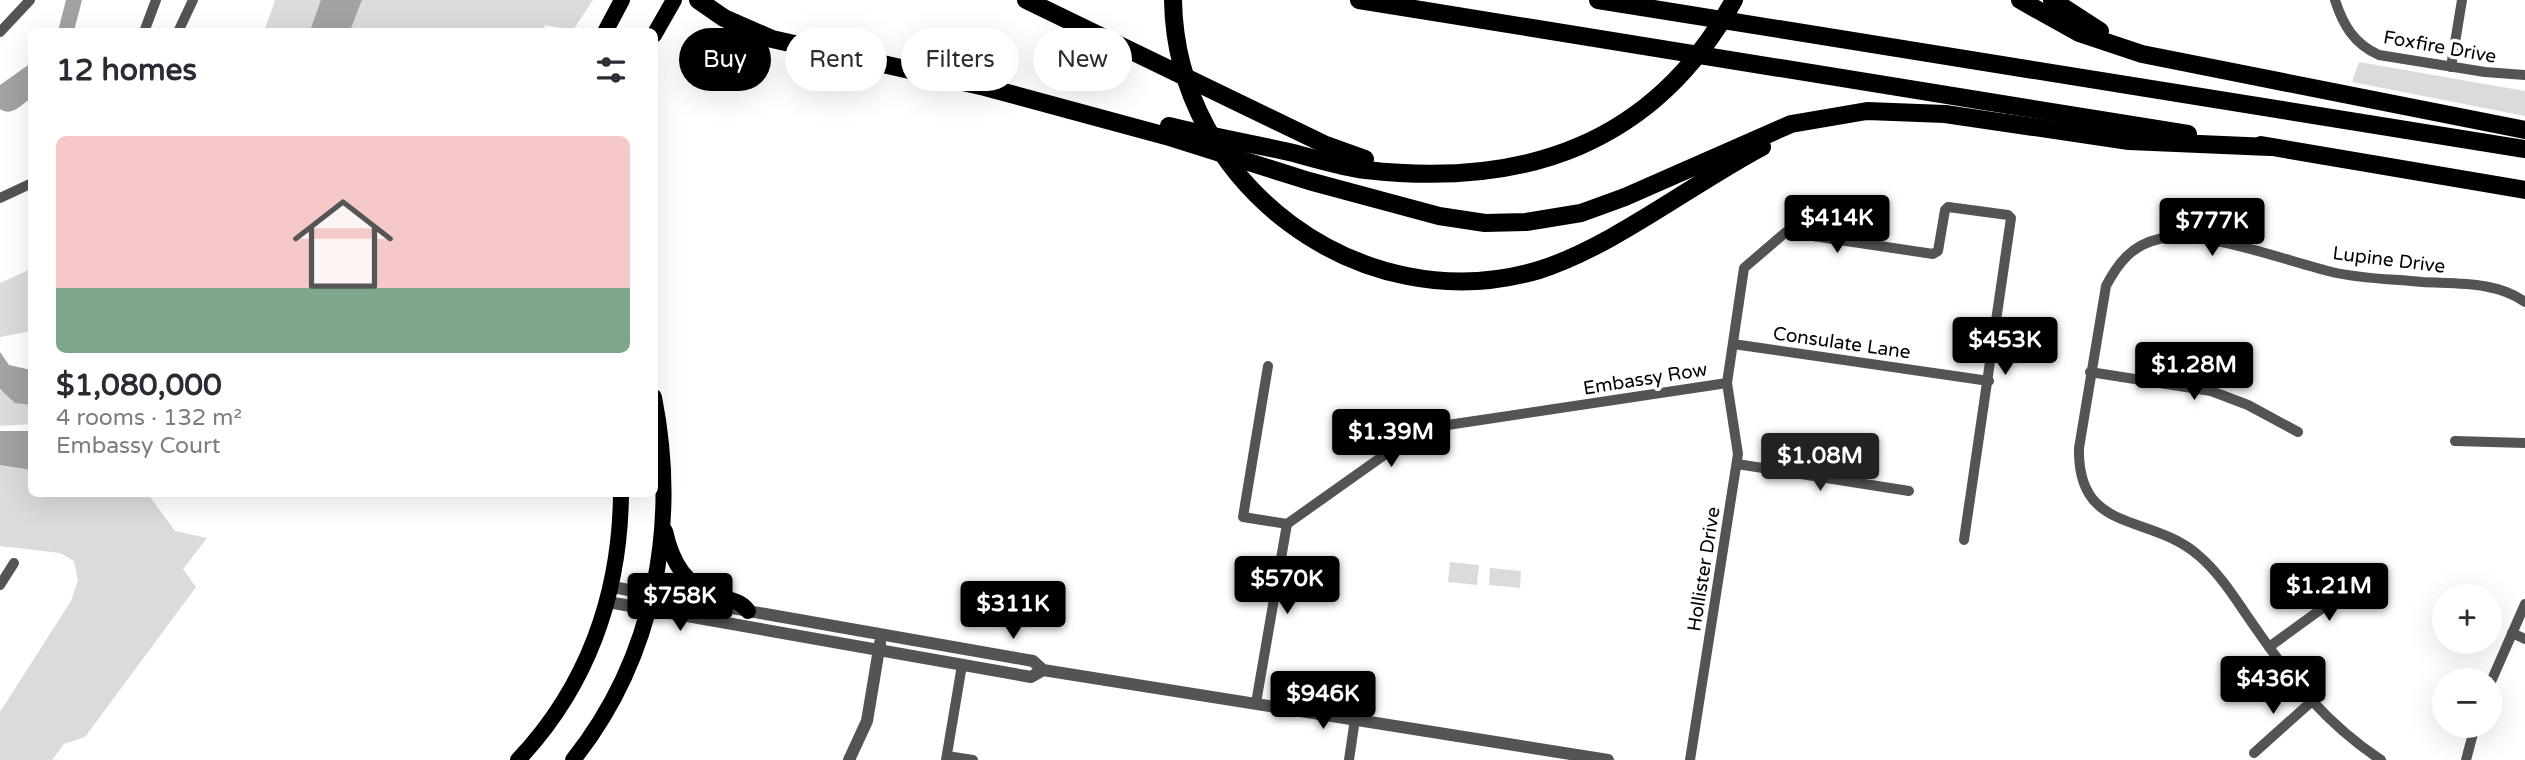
<!DOCTYPE html>
<html lang="en">
<head>
<meta charset="utf-8">
<style>
	:root { --surface:#fff; --page:#f2f2f3; --text:#2b2b33; --muted:#7c7c81; --accent:#000 }
	body { margin:0; font-family:"Varela Round",sans-serif; background:var(--page); color:var(--text); height:100vh; display:flex; flex-direction:column; font-size:26px; white-space:nowrap }
	* { box-sizing:border-box; margin:0 }
	p { font-size:23px; color:var(--muted) }
	.icon { flex:none; width:38px; height:38px; fill:none; stroke:currentColor; stroke-width:2; stroke-linecap:round; stroke-linejoin:round }
	.map { position:relative; flex:1; overflow:hidden }
	.side { position:absolute; left:28px; top:28px; width:630px; height:469px; display:flex; flex-direction:column; background:var(--surface); border-radius:10px; box-shadow:0 7px 28px #0002 }
	.side>* { flex:none }
	.top-card { position:absolute; left:679px; top:28px; width:665px; height:63px; display:flex; gap:14px }
	.buttons { position:absolute; left:2432px; top:584px; display:grid; gap:14px }
	.buttons a { display:grid; place-items:center; width:70px; height:70px; border-radius:50%; background:var(--surface); box-shadow:0 7px 28px #0002; font-size:35px }
	.price { position:absolute; translate:-50% -60px; padding:0 16px; border-radius:7px; background:var(--accent); color:#fff; font-size:23px; line-height:46px; filter:drop-shadow(0 2px 4px #0008) }
	.price::after { content:''; position:absolute; left:50%; top:42px; width:21px; height:16px; margin-left:-10px; background:inherit; clip-path:polygon(0 0,100% 0,50% 100%) }
	.price.active { background:#222; color:#fff }
	ul { padding:0; list-style:none }
	li { display:grid; align-content:center; gap:14px; height:371px; padding:0 28px }
	li span { display:grid; place-items:center; height:217px; border-radius:10px; color:#555 }
	li>.icon { margin-inline-start:auto }
	span .icon { width:126px; height:126px; fill:#fffc; stroke-width:1 }
	li b { font-size:30px }
	h2 { display:flex; justify-content:space-between; align-items:center; height:84px; padding:0 28px; font-size:30px }
	.tag { padding:0 24px; border-radius:32px; background:var(--surface); box-shadow:0 7px 28px #0002; font-size:24px; line-height:63px }
	.tag.active { background:var(--accent); color:#fff }
	.map>svg:first-child { display:block }
</style>
</head>
<body>
<div class="map">
<svg width="2525" height="760" viewBox="0 0 2525 760">
	<rect width="100%" height="100%" fill="#fff"/>
	<g fill="#dbdbdb">
		<path d="M 275,0 L 322,0 L 311,31 L 264,32 Z"/>
		<path d="M 362,0 L 593,0 L 573,30 L 545,25 L 543,32 L 350,31 Z"/>
		<path d="M 2359,62 L 2525,91 L 2525,116 L 2352,82 Z"/>
		<path d="M 31,269 L 31,331 L 0,337 L 0,283 Z"/>
		<path d="M 0,390 L 31,404 L 31,424 L 0,426 Z"/>
		<path d="M 0,465 L 31,470 L 32,494 L 154,494 L 150,497 L 175,531 L 207,538 L 183,569 L 196,587 L 85,737 L 64,744 L 52,760 L 0,760 L 0,712 L 71,601 L 78,580 L 74,561 L 60,553 L 0,546 Z"/>
		<path d="M 1450,562 L 1479,565 L 1477,585 L 1448,582 Z"/>
		<path d="M 1490,568 L 1521,571 L 1520,588 L 1489,585 Z"/>
	</g>
	<g fill="#a2a2a2">
		<path d="M 66,0 L 82,0 L 74,31 L 58,31 Z"/>
		<path d="M 321,0 L 362,0 L 350,31 L 310,31 Z"/>
		<path d="M 31,63 L 31,98 C 21,105 12,117 0,109 L 0,85 Z"/>
		<path d="M 0,352 L 9,365 L 31,370 L 31,405 L 15,403 L 0,389 Z"/>
		<path d="M 0,431 L 31,431 L 31,470 L 0,465 Z"/>
	</g>
	<g fill="none" stroke-linecap="round" stroke-linejoin="round">
		<g stroke="#545454" stroke-width="10">
			<path d="M 2335,0 C 2343,25 2354,44 2379,55 L 2485,72 L 2525,75"/>
			<path d="M 0,32 L 30,0"/>
			<path d="M 144,32 L 156,0"/>
			<path d="M 178,32 L 193,0"/>
			<path d="M 2451,67 L 2462,0"/>
			<path d="M 0,198 L 32,183"/>
			<path d="M 1733,344 L 1989,381"/>
			<path d="M 1268,366 L 1243,517 L 1287,524 L 1421,429 L 1727,383"/>
			<path d="M 2090,372 L 2211,391 L 2248,405 L 2298,432"/>
			<path d="M 2455,441 L 2525,443"/>
			<path d="M 1737,464 L 1909,491"/>
			<path d="M 0,585 L 14,563"/>
			<path d="M 2512,633 L 2525,639"/>
			<path d="M 2269,647 L 2371,573"/>
			<path d="M 2490,684 L 2525,604"/>
			<path d="M 1256,703 L 1287,524"/>
			<path d="M 2254,753 L 2311,702"/>
			<path d="M 947,756 L 973,760"/>
			<path d="M 946,760 L 962,665"/>
			<path d="M 1349,760 L 1355,719"/>
			<path d="M 1690,760 L 1738,454 L 1727,383 L 1744,268 L 1786,232 L 1933,254 L 1938,251 L 1945,210 L 1948,207 L 2008,215 L 2011,218 L 1964,540"/>
			<path d="M 2381,760 C 2328,725 2293,682 2257,630 C 2239,605 2222,575 2198,555 C 2150,513 2077,535 2079,448 L 2106,286 C 2118,263 2132,245 2159,239 C 2205,229 2286,261 2332,272 C 2361,279 2392,279 2422,282 C 2456,284 2496,281 2525,302"/>
			<path d="M 2466,760 L 2475,726"/>
		</g>
		<g stroke="#545454" stroke-width="12">
			<path d="M 612,587 L 1033,661 L 1043,670 L 1608,760"/>
			<path d="M 608,602 L 1031,677 L 1043,670"/>
			<path d="M 849,760 L 867,721 L 880,643"/>
		</g>
		<g stroke="#000" stroke-width="16">
			<path d="M 605,32 L 622,0"/>
			<path d="M 654,35 L 674,0"/>
			<path d="M 665,531 C 672,563 686,587 719,597 C 730,600 741,601 748,611"/>
			<path d="M 518,760 C 588,686 620,594 621,494"/>
			<path d="M 573,760 C 655,657 679,524 654,397"/>
		</g>
		<g stroke="#000" stroke-width="18">
			<path d="M 698,0 L 724,18 L 772,39 L 985,87 L 1166,136 L 1309,181 L 1439,216 L 1485,223 L 1526,222 L 1581,213 L 1625,197 L 1791,124 L 1867,111 L 1945,114 L 2129,141 L 2270,147"/>
			<path d="M 1026,0 L 1326,145 L 1365,159"/>
			<path d="M 1173,0 C 1176,184 1361,323 1539,270 C 1612,247 1692,184 1762,147"/>
			<path d="M 1359,0 L 2188,134"/>
			<path d="M 1598,0 L 2525,149"/>
			<path d="M 2020,0 L 2079,33 L 2142,54 L 2525,130"/>
			<path d="M 2052,0 L 2100,31"/>
			<path d="M 1169,126 C 1209,136 1249,143 1289,152 C 1314,158 1340,167 1366,170 C 1524,188 1654,145 1734,0"/>
			<path d="M 2261,145 L 2525,190"/>
		</g>
	</g>
	<g text-anchor="middle" stroke-width="7" stroke-linejoin="round" paint-order="stroke">
		<g font-size="19" fill="#000" stroke="#fff">
			<text transform="translate(2440 46) rotate(10)" y="7">Foxfire Drive</text>
			<text transform="translate(2389 259) rotate(7)" y="7">Lupine Drive</text>
			<text transform="translate(1842 342) rotate(8)" y="7">Consulate Lane</text>
			<text transform="translate(1645 378) rotate(-9)" y="7">Embassy Row</text>
			<text transform="translate(1703 569) rotate(-81)" y="7">Hollister Drive</text>
		</g>
	</g>
</svg>
<div class="buttons">
<a>+</a>
<a>−</a>
</div>
<b class="price" style="left:1837px;top:255px">$414K</b>
<b class="price" style="left:2212px;top:258px">$777K</b>
<b class="price" style="left:2005px;top:377px">$453K</b>
<b class="price" style="left:2194px;top:402px">$1.28M</b>
<b class="price" style="left:1391px;top:469px">$1.39M</b>
<b class="price active" style="left:1820px;top:493px">$1.08M</b>
<b class="price" style="left:1287px;top:616px">$570K</b>
<b class="price" style="left:2329px;top:623px">$1.21M</b>
<b class="price" style="left:680px;top:633px">$758K</b>
<b class="price" style="left:1013px;top:641px">$311K</b>
<b class="price" style="left:2273px;top:716px">$436K</b>
<b class="price" style="left:1323px;top:731px">$946K</b>
<div class="top-card">
<a class="tag active">Buy</a>
<a class="tag">Rent</a>
<a class="tag">Filters</a>
<a class="tag">New</a>
</div>
<section class="side">
<h2>12 homes<svg class="icon" aria-label="filters" viewBox="0 0 24 24"><path d="M4 7h16M4 17h16"/><circle cx="9" cy="7" r="2"/><circle cx="15" cy="17" r="2"/></svg></h2>
<ul>
<li><span style="background:linear-gradient(#f6c9c9 70%,#7fa58c 0)"><svg class="icon" aria-label="home" viewBox="0 0 24 24"><path d="M3 11l9-7 9 7M6 9v11h12V9"/></svg></span><div><b>$1,080,000</b><p>4 rooms · 132 m²</p><p>Embassy Court</p></div></li>
</ul>
</section>
</div>
</body>
</html>
